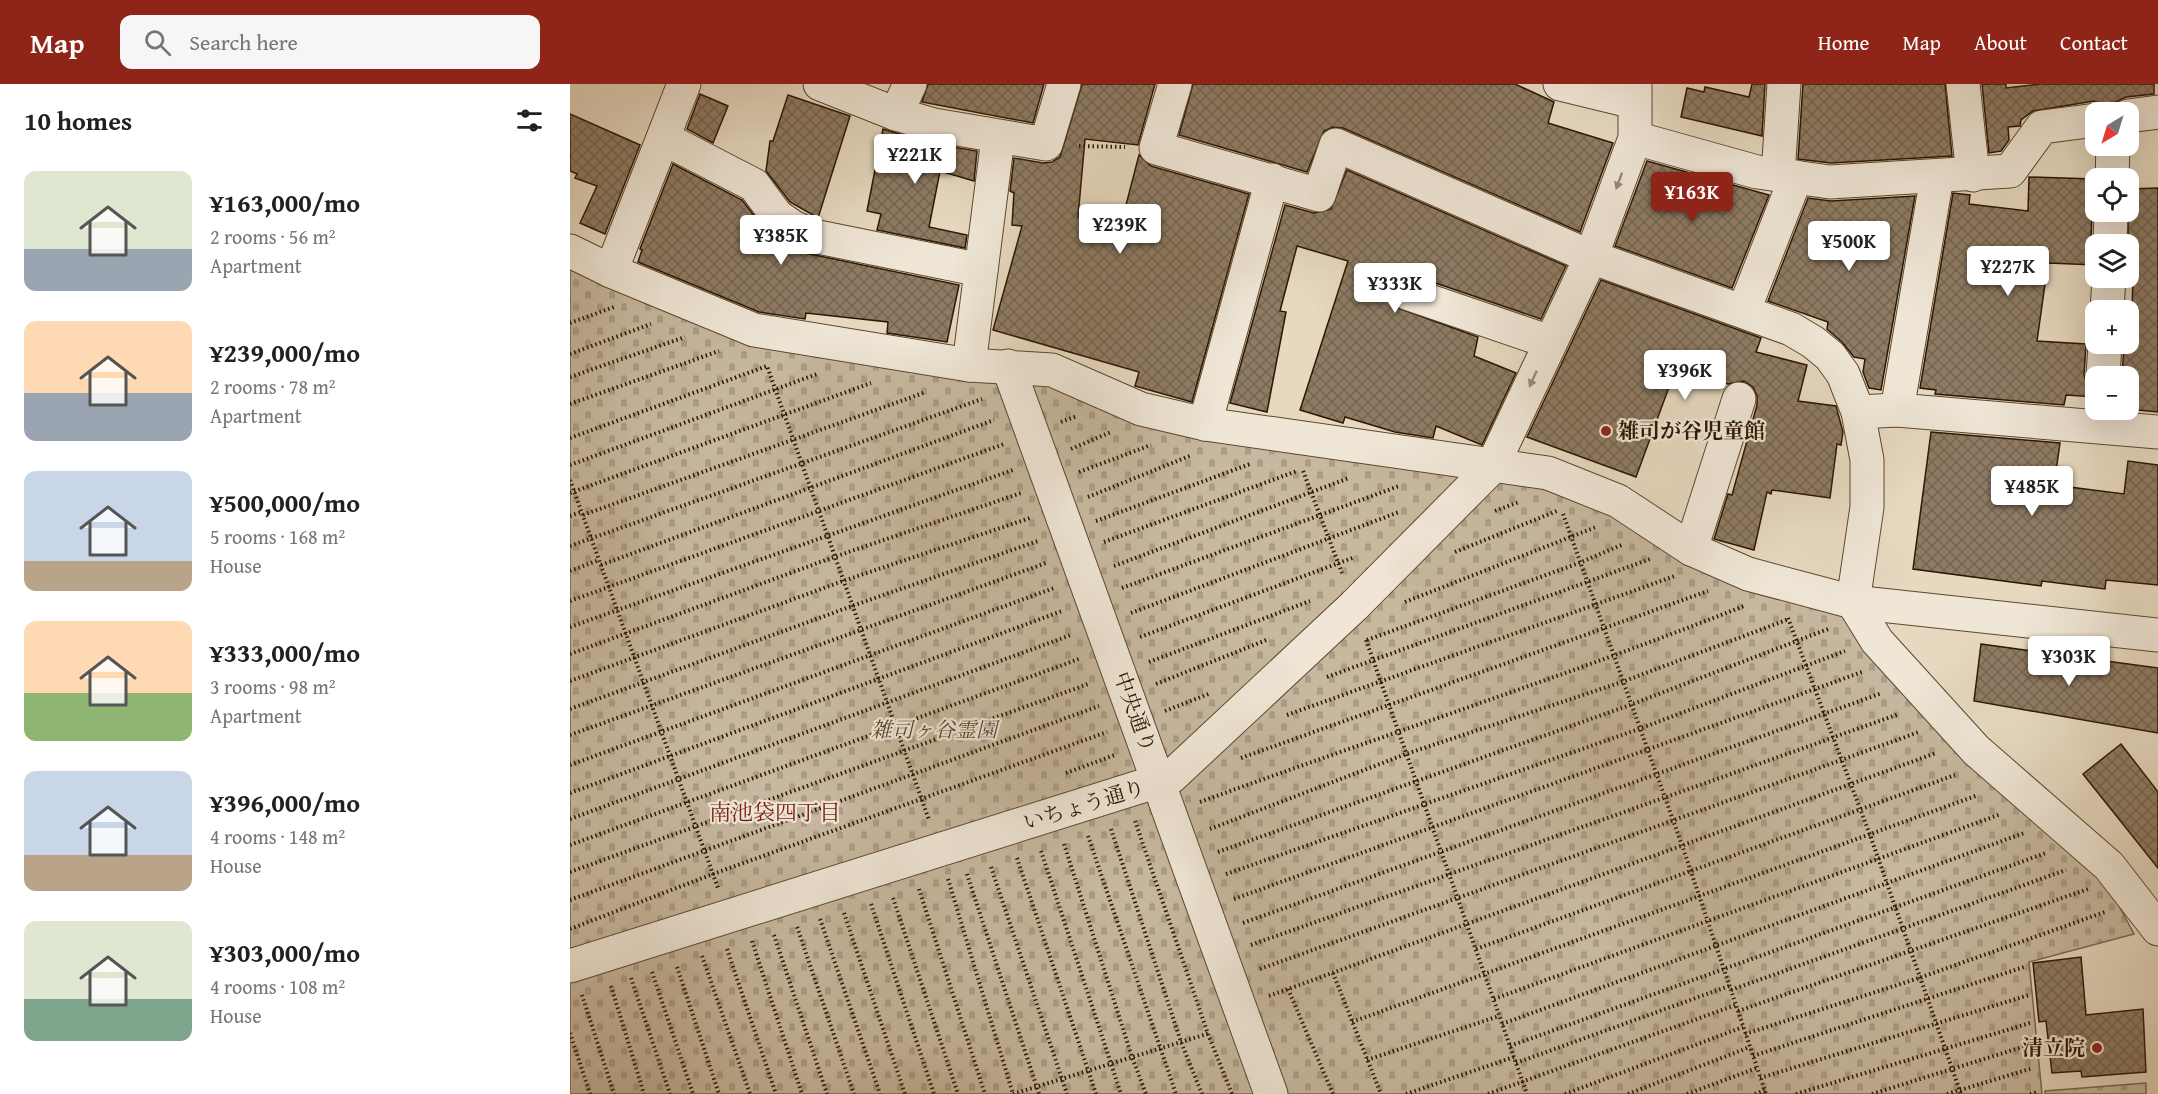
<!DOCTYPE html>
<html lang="en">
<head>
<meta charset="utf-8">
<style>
	:root { --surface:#fff; --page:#f6f6f6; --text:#202124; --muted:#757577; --accent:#8f2418 }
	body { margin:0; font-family:"Gentium Book Plus","Noto Serif JP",serif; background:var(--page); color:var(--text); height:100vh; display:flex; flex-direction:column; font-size:22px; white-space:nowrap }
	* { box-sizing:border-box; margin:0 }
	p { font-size:20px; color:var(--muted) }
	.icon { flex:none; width:33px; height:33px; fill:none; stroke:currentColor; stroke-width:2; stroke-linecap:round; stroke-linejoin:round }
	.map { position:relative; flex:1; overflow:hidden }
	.sheet { display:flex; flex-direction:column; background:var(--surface); width:570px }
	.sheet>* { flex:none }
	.needle { width:39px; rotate:218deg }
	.fabs { position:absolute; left:1515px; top:18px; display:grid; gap:12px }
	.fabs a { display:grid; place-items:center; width:54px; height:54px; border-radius:12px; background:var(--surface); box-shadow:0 6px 24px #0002; font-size:30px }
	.price { position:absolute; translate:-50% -51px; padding:0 14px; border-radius:6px; background:#fff; color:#222; font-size:20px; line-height:39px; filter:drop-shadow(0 2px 3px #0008) }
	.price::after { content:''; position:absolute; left:50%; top:36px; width:18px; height:14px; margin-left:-9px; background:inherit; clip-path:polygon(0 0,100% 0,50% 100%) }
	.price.on { background:var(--accent); color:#fff }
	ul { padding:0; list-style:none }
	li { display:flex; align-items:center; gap:18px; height:150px; padding:0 24px }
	li span { display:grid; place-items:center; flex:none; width:168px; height:120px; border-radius:12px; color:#555 }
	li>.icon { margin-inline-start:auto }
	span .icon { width:72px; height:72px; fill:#fffc; stroke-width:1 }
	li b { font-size:26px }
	h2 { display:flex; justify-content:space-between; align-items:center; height:72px; padding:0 24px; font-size:26px }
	header { display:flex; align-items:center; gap:36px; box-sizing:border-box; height:84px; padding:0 30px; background:var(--accent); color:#fff }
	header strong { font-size:28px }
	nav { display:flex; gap:33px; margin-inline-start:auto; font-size:21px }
	.search { width:420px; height:54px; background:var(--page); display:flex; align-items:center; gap:15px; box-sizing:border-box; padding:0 21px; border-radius:12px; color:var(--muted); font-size:22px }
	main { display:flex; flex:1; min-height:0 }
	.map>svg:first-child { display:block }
</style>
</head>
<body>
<header>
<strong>Map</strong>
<div class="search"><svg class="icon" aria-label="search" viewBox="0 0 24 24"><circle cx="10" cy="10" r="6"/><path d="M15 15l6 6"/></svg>Search here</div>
<nav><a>Home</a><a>Map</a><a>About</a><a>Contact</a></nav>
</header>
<main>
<section class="sheet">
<h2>10 homes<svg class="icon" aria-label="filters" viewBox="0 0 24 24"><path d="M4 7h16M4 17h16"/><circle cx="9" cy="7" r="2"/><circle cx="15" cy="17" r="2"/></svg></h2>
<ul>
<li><span style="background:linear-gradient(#dfe7d0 65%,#9aa5b1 0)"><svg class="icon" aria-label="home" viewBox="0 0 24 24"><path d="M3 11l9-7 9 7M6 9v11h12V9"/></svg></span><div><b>¥163,000/mo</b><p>2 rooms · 56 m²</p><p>Apartment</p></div></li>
<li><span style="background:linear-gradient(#ffd9b3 60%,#9aa5b1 0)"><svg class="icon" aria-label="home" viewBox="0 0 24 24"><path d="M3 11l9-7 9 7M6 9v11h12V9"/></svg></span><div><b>¥239,000/mo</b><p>2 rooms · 78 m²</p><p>Apartment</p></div></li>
<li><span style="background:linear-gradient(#c9d6e8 75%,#b9a48a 0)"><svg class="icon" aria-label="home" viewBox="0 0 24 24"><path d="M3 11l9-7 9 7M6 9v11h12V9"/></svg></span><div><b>¥500,000/mo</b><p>5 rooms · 168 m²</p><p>House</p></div></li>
<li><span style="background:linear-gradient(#ffd9b3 60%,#8fb573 0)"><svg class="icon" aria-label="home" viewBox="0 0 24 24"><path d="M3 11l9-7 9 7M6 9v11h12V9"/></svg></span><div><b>¥333,000/mo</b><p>3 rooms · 98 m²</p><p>Apartment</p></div></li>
<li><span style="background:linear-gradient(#c9d6e8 70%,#b9a48a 0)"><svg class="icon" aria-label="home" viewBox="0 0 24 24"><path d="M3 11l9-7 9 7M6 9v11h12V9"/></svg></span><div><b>¥396,000/mo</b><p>4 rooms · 148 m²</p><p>House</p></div></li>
<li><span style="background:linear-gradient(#dfe7d0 65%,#7fa58c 0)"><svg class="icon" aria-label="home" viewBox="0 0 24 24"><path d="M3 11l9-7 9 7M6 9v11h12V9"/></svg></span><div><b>¥303,000/mo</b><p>4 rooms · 108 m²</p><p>House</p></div></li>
</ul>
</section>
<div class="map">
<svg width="1588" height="1010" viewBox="0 0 1588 1010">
	<defs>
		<pattern id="cemetery-stones" width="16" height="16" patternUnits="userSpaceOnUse" patternTransform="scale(1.5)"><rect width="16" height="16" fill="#c7b89f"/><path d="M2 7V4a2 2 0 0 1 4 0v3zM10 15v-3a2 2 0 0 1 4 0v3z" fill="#ab9d87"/></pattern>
		<pattern id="building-cross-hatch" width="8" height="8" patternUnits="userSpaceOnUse" patternTransform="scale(1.5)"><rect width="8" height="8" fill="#8e7b64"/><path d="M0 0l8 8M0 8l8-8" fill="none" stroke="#746450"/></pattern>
	</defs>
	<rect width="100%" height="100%" fill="#e6d9c0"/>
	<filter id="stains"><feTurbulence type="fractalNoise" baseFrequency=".00333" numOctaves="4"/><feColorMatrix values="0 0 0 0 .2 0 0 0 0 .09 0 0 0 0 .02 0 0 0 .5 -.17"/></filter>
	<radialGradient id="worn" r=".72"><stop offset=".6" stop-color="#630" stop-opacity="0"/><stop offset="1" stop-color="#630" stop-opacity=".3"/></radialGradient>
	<g fill="url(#cemetery-stones)" stroke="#7a6750" stroke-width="1.5">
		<path d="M 0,161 L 184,246 L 977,390 L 1281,522 L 1533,792 L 1564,850 L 1459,878 L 1472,1010 L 0,1010 Z"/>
		<path d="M 1576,999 L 1576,1010 L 1475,1010 L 1475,1007 Z"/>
	</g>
	<g fill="url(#building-cross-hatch)" stroke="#2e1600" stroke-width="1.5">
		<path d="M 358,0 L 474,0 L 463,39 L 352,18 Z"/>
		<path d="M 512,0 L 585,0 L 568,61 L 515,55 L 508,133 L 550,144 L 569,71 L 581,82 L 679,110 L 622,318 L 565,302 L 569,288 L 423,246 L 452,142 L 442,141 L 444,109 L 440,107 L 444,74 L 473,79 L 482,78 L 490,73 Z"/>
		<path d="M 623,0 L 945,0 L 984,18 L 978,39 L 1043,59 L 1010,148 L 773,44 L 763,43 L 754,47 L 737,88 L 609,51 Z"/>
		<path d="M 1182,0 L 1195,0 L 1192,52 L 1111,33 L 1117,4 L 1134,8 L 1135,3 L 1179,13 Z"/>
		<path d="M 1233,0 L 1375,0 L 1382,72 L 1261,79 L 1228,75 Z"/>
		<path d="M 1412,0 L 1436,0 L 1436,4 L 1471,0 L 1584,0 L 1584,10 L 1556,13 L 1537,22 L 1524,17 L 1463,27 L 1451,36 L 1450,42 L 1438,43 L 1439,56 L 1431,67 L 1419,69 Z"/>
		<path d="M 130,10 L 158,22 L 143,59 L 117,45 Z"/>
		<path d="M 218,11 L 280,32 L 248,134 L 220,118 L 196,87 L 200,57 L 203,57 Z"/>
		<path d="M 0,30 L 70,61 L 35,150 L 10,139 L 27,102 L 5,94 L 7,90 L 0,87 Z"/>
		<path d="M 313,45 L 359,59 L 407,67 L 404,97 L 370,87 L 359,143 L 397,151 L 395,164 L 307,146 L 311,130 L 297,127 Z"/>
		<path d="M 1077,77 L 1199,111 L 1162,204 L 1045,162 Z"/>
		<path d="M 103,80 L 172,116 L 196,147 L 235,169 L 389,201 L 377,258 L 317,249 L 318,238 L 236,229 L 235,235 L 189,228 L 68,178 L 72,166 L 70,165 Z"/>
		<path d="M 777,86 L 996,182 L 971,235 L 845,192 L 835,192 L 826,196 L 822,203 L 821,214 L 825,223 L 908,253 L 904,272 L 946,289 L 912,361 L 866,342 L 863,354 L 825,348 L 775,333 L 773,339 L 730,326 L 778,177 L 727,162 L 710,227 L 716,228 L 697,328 L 660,319 L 715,121 L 744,129 L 761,125 Z"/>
		<path d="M 1459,93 L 1524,95 L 1526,118 L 1522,127 L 1521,159 L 1526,181 L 1478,179 L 1467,257 L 1516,260 L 1514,291 L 1517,301 L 1526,309 L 1526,313 L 1496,311 L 1494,321 L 1365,310 L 1366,306 L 1350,304 L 1383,109 L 1400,111 L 1399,120 L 1458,127 Z"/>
		<path d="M 1588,104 L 1588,328 L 1558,325 L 1558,292 L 1552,292 L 1554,262 L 1561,262 L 1563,192 L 1558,192 L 1558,105 Z"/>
		<path d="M 1345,112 L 1311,306 L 1299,304 L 1293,288 L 1295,275 L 1284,273 L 1272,258 L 1257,245 L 1258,238 L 1198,217 L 1238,114 L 1261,117 Z"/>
		<path d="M 1031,196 L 1191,254 L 1186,268 L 1237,281 L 1228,317 L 1266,322 L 1273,348 L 1271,361 L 1267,360 L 1260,414 L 1202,406 L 1201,410 L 1197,408 L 1184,466 L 1144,455 L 1158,410 L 1162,411 L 1187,321 L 1187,312 L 1183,303 L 1174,297 L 1158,300 L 1106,284 L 1066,393 L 957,353 Z"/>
		<path d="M 1361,348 L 1490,359 L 1484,401 L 1554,410 L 1558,377 L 1588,381 L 1588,501 L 1536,496 L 1535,505 L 1472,497 L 1471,502 L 1343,485 Z"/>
		<path d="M 1411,560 L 1588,584 L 1588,649 L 1404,617 Z"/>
		<path d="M 1551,660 L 1588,708 L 1588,784 L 1513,690 Z"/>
		<path d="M 1511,873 L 1516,931 L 1573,925 L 1576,988 L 1512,993 L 1511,987 L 1482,989 L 1476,937 L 1469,938 L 1463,879 Z"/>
	</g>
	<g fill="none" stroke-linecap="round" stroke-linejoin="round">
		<g stroke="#5c4730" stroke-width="35">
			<g id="minor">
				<path d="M 250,0 L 326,30 L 364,41 L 476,60 L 494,0"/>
				<path d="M 605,0 L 586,64 L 749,111 L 766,61 L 1021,173 L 1221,245 L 1243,258 L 1260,272 L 1273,290 L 1288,328 L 1297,376 L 1297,423 L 1283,518 L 1307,557 L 1406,666 L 1539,782 L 1588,845"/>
				<path d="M 990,0 L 1064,18"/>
				<path d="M 1393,0 L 1403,91"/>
				<path d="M 326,30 L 340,0"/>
				<path d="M 1558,32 L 1588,28"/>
				<path d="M 1065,54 L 1187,88 L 1260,98 L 1440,87 L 1472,43 L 1526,36"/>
				<path d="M 95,55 L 184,101 L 207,132 L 223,143 L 243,152 L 411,186"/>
				<path d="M 1208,91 L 1214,0"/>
				<path d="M 1542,94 L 1543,62"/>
				<path d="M 1540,160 L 1541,128"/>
				<path d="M 0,167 L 41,187 L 184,246 L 399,281 L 482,286 L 571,325 L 635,340 L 978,389 L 1048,417 L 1121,465 L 1178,490 L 1283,518 L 1588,551"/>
				<path d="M 41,187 L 114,0"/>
				<path d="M 839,210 L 980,258"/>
				<path d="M 1174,226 L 1226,93"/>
				<path d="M 1537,226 L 1539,194"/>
				<path d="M 399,281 L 428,54"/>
				<path d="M 438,282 L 701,1010"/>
				<path d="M 1533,292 L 1535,260"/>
				<path d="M 1327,326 L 1367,93"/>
				<path d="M 1288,328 L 1327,326 L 1588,348"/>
				<path d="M 635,340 L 702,96"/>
				<path d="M 1121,465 L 1169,315"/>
				<path d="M 0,882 L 601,693 L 784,522 L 922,383 L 1021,173 L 1065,54 L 1065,0"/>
			</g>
		</g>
		<g stroke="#2e1600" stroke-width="4" stroke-dasharray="1.5 3" stroke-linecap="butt">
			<path d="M 509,62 L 555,63"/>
			<path d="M 0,239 L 44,223"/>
			<path d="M 0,270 L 81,240"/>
			<path d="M 0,293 L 115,253"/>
			<path d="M 0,320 L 149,267"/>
			<path d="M 491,338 L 507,332"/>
			<path d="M 0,354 L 197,282 L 359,736"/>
			<path d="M 501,365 L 541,348"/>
			<path d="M 0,381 L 247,290"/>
			<path d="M 733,387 L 772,489"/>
			<path d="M 509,388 L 581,361"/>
			<path d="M 0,396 L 148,804"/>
			<path d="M 0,409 L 301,299"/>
			<path d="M 518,413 L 622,371"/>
			<path d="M 925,427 L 949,418"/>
			<path d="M 993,430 L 1112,761 L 1196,1010"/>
			<path d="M 13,431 L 356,308"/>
			<path d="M 0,432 L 11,428"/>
			<path d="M 526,437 L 680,380"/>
			<path d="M 534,458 L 727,387"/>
			<path d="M 0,462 L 412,315"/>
			<path d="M 885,468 L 987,427"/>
			<path d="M 31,481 L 424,336"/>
			<path d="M 544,482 L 779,394"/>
			<path d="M 0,487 L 29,476"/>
			<path d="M 552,504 L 829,402"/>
			<path d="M 0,517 L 434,360"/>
			<path d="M 835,518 L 1026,443"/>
			<path d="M 561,529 L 829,428"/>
			<path d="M 1218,534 L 1300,751 L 1391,1010"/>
			<path d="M 0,543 L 443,386"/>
			<path d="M 570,553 L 785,473"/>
			<path d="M 796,556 L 957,1010"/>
			<path d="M 797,556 L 1009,479 L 1054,460"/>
			<path d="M 0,570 L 264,473 L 451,409"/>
			<path d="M 579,578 L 740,517"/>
			<path d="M 757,593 L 1080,475"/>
			<path d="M 0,597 L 273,497 L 460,434"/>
			<path d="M 586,600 L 699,555"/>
			<path d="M 0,625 L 282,522 L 468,457"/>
			<path d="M 595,627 L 641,609"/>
			<path d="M 717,631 L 1105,492"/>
			<path d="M 0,651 L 476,479"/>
			<path d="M 671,674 L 1138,507"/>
			<path d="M 0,681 L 484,504"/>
			<path d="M 496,689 L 545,671"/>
			<path d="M 0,709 L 492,527"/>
			<path d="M 630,718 C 811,652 994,593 1174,522"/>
			<path d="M 0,735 L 501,551"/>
			<path d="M 565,737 L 638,950 L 662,1010"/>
			<path d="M 541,745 L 611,958 L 632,1010"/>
			<path d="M 640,745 L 836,670 L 1052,598 L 1219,535"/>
			<path d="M 518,752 L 606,1010"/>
			<path d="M 494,760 L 562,973 L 576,1010"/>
			<path d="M 0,761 L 509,575"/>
			<path d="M 471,767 L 551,1010"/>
			<path d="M 648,768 L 1060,621 L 1258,545"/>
			<path d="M 447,774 L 526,1010"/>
			<path d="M 421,783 L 497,1010"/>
			<path d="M 0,788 L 518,600"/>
			<path d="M 397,790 L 469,1010"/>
			<path d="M 656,790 L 1069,645 L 1275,567"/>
			<path d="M 378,795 L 443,1010"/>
			<path d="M 349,805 L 415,1010"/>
			<path d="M 323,814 L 388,1010"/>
			<path d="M 664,815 L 1292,588"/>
			<path d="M 0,816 L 529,622"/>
			<path d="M 301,820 L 364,1010"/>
			<path d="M 274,829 L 335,1010"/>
			<path d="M 250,835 L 310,1010"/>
			<path d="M 673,839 L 1312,609"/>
			<path d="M 227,843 L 284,1010"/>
			<path d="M 0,845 L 143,790 L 537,648"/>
			<path d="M 204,851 L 257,1010"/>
			<path d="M 182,857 L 232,1010"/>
			<path d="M 681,861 L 1329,630"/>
			<path d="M 157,865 L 206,1010"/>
			<path d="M 906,865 L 1385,691"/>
			<path d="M 132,872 L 180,1010"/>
			<path d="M 107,883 L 149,1010"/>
			<path d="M 690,885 L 1349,648"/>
			<path d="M 82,888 L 123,1010"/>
			<path d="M 763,889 L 811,1010"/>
			<path d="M 61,894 L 100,1010"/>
			<path d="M 41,902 L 74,1010"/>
			<path d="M 718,905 L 763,1010"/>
			<path d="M 1161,906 L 1496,786"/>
			<path d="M 12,911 L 44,1010"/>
			<path d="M 699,912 L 1366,669"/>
			<path d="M 924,915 L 1431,730"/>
			<path d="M 1168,927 L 1518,805"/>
			<path d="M 782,938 L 1408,711"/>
			<path d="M 932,940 L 1454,749"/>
			<path d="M 0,949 L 20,1010"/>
			<path d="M 1175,950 L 1349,894 L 1535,828"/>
			<path d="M 940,962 L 1476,769"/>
			<path d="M 1183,972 L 1454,883"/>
			<path d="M 797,976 L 929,932"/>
			<path d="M 946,979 L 1159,902"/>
			<path d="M 1190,994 L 1459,911"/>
			<path d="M 443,1010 L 640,949"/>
			<path d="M 836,1010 L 944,973"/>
			<path d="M 918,1010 L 1166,921"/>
			<path d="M 995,1010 L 1173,943"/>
			<path d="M 1058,1010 L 1180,963"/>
			<path d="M 1117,1010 L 1187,984"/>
			<path d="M 1185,1010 L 1195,1006"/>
			<path d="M 1226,1010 L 1460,939"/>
			<path d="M 1302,1010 L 1462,960"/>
			<path d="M 1377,1010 L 1463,984"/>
			<path d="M 1460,1010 L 1468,1008"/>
		</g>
		<use href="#minor" stroke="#efe6d6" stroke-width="33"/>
	</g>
	<defs><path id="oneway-solid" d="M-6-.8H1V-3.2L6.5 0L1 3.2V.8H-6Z" transform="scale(1.5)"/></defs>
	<g fill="#988876">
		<use href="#oneway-solid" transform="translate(1049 97) rotate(110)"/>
		<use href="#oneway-solid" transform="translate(963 295) rotate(115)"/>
	</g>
	<g fill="#8f2418" stroke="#efe6d6" stroke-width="2">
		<circle cx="1036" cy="347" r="6"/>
		<circle cx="1527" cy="964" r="6"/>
	</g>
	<g text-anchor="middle" stroke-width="4.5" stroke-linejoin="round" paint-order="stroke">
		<g font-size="21" font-weight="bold" fill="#2e1600" stroke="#efe6d6" text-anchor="start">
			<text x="1048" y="354">雑司が谷児童館</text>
			<text x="1515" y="971" text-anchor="end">清立院</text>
		</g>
		<g font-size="21" fill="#2e1600" stroke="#efe6d6">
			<text transform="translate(565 628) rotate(70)" y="7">中央通り</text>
			<text transform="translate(514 721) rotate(-17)" y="7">いちょう通り</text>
		</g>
		<g font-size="21" font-style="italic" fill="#5c4730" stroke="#efe6d6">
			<text x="364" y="653">雑司ヶ谷霊園</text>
		</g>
		<g font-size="22" fill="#7a1f14" stroke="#efe6d6">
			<text x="205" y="736">南池袋四丁目</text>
		</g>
	</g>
	<rect width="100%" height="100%" filter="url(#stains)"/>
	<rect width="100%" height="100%" fill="url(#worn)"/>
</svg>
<div class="fabs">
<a><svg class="needle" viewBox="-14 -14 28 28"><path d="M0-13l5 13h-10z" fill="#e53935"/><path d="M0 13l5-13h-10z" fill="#757577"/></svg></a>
<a><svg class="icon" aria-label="locate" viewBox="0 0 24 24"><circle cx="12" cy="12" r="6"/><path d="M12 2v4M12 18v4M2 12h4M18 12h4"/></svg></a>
<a><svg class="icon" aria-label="layers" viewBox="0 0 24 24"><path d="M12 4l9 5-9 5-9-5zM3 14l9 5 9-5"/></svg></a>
<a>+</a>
<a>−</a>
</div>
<b class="price" style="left:345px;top:101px">¥221K</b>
<b class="price on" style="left:1122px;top:139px">¥163K</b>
<b class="price" style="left:550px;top:171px">¥239K</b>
<b class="price" style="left:211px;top:182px">¥385K</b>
<b class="price" style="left:1279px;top:188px">¥500K</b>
<b class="price" style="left:1438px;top:213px">¥227K</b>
<b class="price" style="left:825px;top:230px">¥333K</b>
<b class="price" style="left:1115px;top:317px">¥396K</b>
<b class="price" style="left:1462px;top:433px">¥485K</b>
<b class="price" style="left:1499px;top:603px">¥303K</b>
</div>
</main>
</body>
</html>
